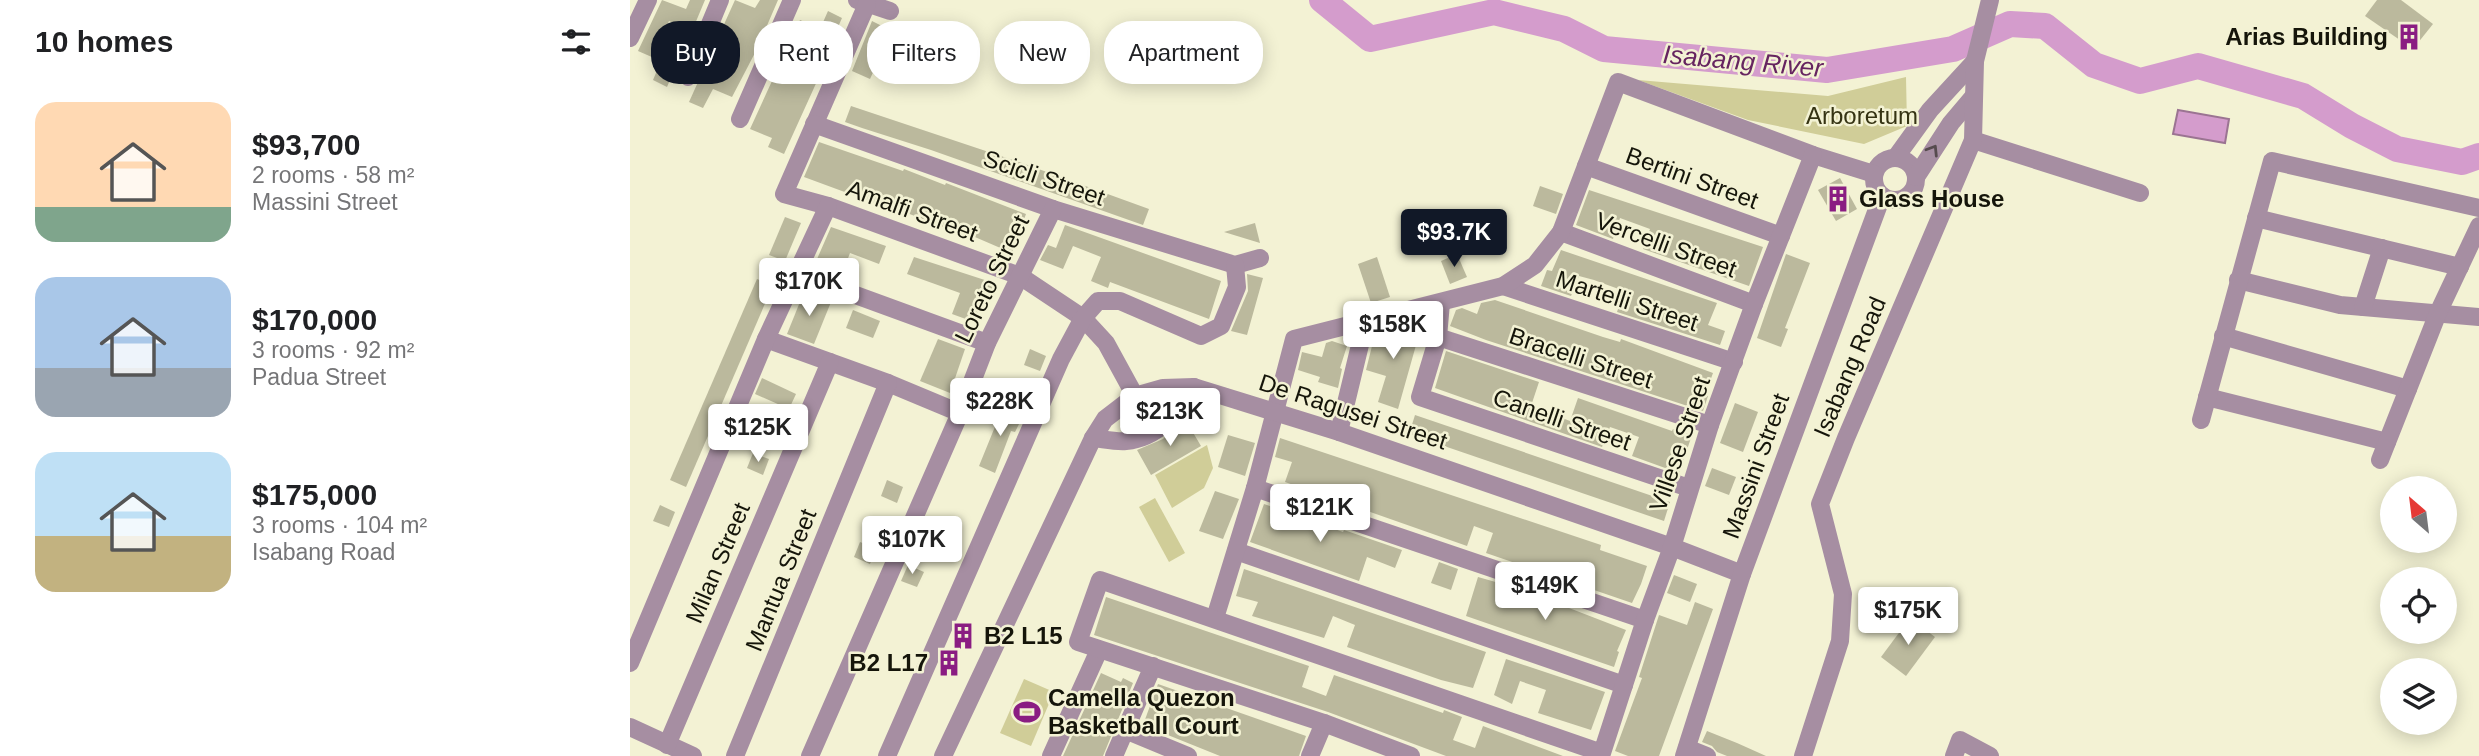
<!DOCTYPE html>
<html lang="en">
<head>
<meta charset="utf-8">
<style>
	:root { --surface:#fff; --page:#f6f6f6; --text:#202124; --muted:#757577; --accent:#111827 }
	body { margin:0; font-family:Helvetica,sans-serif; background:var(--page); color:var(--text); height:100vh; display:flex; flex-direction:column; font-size:26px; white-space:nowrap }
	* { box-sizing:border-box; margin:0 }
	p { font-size:23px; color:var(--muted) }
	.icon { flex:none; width:38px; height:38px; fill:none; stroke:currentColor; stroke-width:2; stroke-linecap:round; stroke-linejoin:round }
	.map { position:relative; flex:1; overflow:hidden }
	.drawer { display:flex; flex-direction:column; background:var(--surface); width:630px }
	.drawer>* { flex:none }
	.guide { position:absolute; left:21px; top:21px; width:665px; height:63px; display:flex; gap:14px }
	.needle { width:46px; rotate:332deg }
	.tools { position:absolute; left:1750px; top:476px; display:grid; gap:14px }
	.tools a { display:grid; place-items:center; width:77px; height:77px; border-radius:50%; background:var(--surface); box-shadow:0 4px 18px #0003; font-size:35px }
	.price { position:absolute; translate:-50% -60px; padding:0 16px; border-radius:7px; background:#fff; color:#222; font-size:23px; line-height:46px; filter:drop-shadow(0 2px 4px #0008) }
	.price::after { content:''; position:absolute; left:50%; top:42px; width:21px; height:16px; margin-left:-10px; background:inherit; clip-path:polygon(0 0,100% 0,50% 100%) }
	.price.current { background:var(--accent); color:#fff }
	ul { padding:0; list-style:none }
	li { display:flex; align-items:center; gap:21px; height:175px; padding:0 35px }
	li span { display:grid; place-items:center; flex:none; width:196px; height:140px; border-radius:21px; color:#555 }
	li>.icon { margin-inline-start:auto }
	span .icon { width:84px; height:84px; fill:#fffc; stroke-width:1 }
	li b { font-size:30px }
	h2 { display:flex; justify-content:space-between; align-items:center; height:84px; padding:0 35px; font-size:30px }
	.pill { padding:0 24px; border-radius:28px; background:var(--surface); box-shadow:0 4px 18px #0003; font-size:24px; line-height:63px }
	.pill.current { background:var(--accent); color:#fff }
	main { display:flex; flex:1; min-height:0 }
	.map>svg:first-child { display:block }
</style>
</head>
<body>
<main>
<section class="drawer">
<h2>10 homes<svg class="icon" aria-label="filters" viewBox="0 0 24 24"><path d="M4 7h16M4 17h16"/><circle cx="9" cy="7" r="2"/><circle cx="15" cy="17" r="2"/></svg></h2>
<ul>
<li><span style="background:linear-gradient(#ffd9b3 75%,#7fa58c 0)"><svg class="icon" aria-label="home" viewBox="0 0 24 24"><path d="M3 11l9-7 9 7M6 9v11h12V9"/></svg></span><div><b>$93,700</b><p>2 rooms · 58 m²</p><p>Massini Street</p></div></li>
<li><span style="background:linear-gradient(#a9c7e8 65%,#9aa5b1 0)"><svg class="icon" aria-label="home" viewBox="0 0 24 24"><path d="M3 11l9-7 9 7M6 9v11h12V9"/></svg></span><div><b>$170,000</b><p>3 rooms · 92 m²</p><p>Padua Street</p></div></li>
<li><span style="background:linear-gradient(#bfe0f5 60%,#c2b280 0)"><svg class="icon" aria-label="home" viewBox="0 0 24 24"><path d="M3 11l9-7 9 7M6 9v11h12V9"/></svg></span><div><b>$175,000</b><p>3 rooms · 104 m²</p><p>Isabang Road</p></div></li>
</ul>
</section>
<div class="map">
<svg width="1849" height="756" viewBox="0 0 1849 756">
	<rect width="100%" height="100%" fill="#f3f2d4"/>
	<g fill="#d0cd98">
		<path d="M 1276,77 L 1277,126 L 1234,144 L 1118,120 L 1008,80 L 1198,96 Z"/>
		<path d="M 577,445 L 583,468 L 574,488 L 542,508 L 525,475 Z"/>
		<path d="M 525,498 L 555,553 L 539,562 L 509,507 Z"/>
		<path d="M 394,679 L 424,692 L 401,746 L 370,733 Z"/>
	</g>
	<path fill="#d49ccc" stroke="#9b7492" stroke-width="2" d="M 1548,110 L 1599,119 L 1595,143 L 1543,134 Z"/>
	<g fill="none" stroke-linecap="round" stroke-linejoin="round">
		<path stroke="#d49ccc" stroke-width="26" d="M 692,0 L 740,39 L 864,12 L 934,29 L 974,49 L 1197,70 L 1323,49 L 1380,24 L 1415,26 L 1464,65 L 1510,81 L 1568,66 L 1673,96 L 1722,126 L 1767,149 L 1832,162 L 1849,156"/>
	</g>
	<g fill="#bbb99d">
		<path d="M 32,0 L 56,9 L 60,0 L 75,0 L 62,31 L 39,21 L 29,44 L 51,54 L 37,87 L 23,80 L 31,61 L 8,51 Z"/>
		<path d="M 105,0 L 125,8 L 130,0 L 148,0 L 127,49 L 102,97 L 83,89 L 73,108 L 59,102 Z"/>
		<path d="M 1747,0 L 1771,0 L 1803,24 L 1783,49 L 1735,16 Z"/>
		<path d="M 198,11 L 212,18 L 205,34 L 208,35 L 154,154 L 138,147 L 142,138 L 120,129 L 170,20 L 190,29 Z"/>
		<path d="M 242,21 L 256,28 L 242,64 L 246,66 L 240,79 L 222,71 Z"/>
		<path d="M 221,106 L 392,163 L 519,209 L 513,225 L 301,150 L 232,128 L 215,122 Z"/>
		<path d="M 189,142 L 273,171 L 274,169 L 315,185 L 316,183 L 396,214 L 382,253 L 331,231 L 330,233 L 308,225 L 259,206 L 258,208 L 174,177 Z"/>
		<path d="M 1210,178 L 1227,209 L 1206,221 L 1188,190 Z"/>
		<path d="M 910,186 L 933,194 L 926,214 L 903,206 Z"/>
		<path d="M 959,190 L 1133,247 L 1119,286 L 1013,249 L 1020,229 L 990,218 L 983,239 L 946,225 Z"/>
		<path d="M 155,217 L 171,223 L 155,261 L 139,255 Z"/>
		<path d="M 625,223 L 630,243 L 594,232 Z"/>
		<path d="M 435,225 L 591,281 L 579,319 L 480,282 L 478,288 L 461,281 L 471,257 L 443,246 L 433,269 L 410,260 L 418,245 L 426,248 Z"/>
		<path d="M 201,227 L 256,246 L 249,264 L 220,253 L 211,277 L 184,266 Z"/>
		<path d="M 931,250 L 1087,303 L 1078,325 L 1095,331 L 1090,345 L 987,312 L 994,291 L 964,280 L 949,276 L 941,296 L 911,286 L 917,270 L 922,271 Z"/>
		<path d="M 827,254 L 837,277 L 820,284 L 811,261 Z"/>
		<path d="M 1156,254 L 1180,263 L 1155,328 L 1158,329 L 1151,347 L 1127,338 Z"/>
		<path d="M 284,257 L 364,283 L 357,301 L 353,299 L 344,322 L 322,314 L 330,293 L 277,274 Z"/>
		<path d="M 747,257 L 760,297 L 741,303 L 728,264 Z"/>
		<path d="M 617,274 L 633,278 L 617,335 L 601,331 L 618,291 Z"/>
		<path d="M 127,279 L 143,285 L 56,487 L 40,480 Z"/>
		<path d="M 174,292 L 201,302 L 184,344 L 157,334 Z"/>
		<path d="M 865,300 L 973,337 L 990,342 L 991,339 L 1083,373 L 1075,395 L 1078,396 L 1073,411 L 856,340 L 820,326 L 826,310 L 832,308 L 847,314 L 851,303 Z"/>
		<path d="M 223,310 L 250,321 L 243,338 L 216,328 Z"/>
		<path d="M 772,325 L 790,331 L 768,409 L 748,402 L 756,376 L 736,370 L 746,330 Z"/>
		<path d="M 308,339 L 335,349 L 320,393 L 290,381 Z"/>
		<path d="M 702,341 L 717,346 L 710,368 L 712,369 L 708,388 L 688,382 L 690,377 L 668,370 L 672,352 L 692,357 L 696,343 Z"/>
		<path d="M 400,349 L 416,356 L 410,371 L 394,365 Z"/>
		<path d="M 816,351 L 909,382 L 901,406 L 940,421 L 948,398 L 1042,431 L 1043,429 L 1062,435 L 1049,473 L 1002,456 L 1009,437 L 980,427 L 972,447 L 805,388 Z"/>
		<path d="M 132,378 L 166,394 L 159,409 L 125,394 Z"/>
		<path d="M 1105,403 L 1128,412 L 1113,452 L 1090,443 Z"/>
		<path d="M 373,407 L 394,414 L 385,432 L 381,431 L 365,473 L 349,466 Z"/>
		<path d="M 785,415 L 1040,502 L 1034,521 L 779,434 Z"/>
		<path d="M 555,419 L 571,446 L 521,475 L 507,450 L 533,439 Z"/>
		<path d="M 598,435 L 625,443 L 615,476 L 588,467 Z"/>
		<path d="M 650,438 L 971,545 L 970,550 L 1017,566 L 1011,584 L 1002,603 L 856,553 L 863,533 L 844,526 L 837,546 L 655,482 L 662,462 L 645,457 Z"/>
		<path d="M 123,453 L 139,459 L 133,475 L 117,468 Z"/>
		<path d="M 1082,468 L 1106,477 L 1099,495 L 1075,486 Z"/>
		<path d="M 257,480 L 273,487 L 267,503 L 251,496 Z"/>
		<path d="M 585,491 L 609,499 L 593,539 L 569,531 Z"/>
		<path d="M 634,504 L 713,532 L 714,530 L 772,550 L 765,568 L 737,557 L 729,581 L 620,542 Z"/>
		<path d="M 30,505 L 45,512 L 39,527 L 23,521 Z"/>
		<path d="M 230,542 L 246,548 L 240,564 L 224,557 Z"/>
		<path d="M 809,562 L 828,569 L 821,590 L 801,583 Z"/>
		<path d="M 278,565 L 294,572 L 287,587 L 271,581 Z"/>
		<path d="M 614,569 L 856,652 L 843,688 L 811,680 L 717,647 L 725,625 L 703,616 L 694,638 L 622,616 L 628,602 L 606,596 Z"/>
		<path d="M 1044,575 L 1067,584 L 1060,602 L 1037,593 Z"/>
		<path d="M 848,577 L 883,587 L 882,590 L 903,598 L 904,595 L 908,596 L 996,630 L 987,651 L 989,652 L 984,667 L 836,616 Z"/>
		<path d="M 476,597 L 679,666 L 672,687 L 696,696 L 704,675 L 813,713 L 814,710 L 832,717 L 823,740 L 845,748 L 853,726 L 933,756 L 816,756 L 698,712 L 464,635 Z"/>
		<path d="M 1065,602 L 1083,609 L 1029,756 L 998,756 L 985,751 L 1012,678 L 1009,677 L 1029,615 L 1057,625 Z"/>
		<path d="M 1280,618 L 1305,637 L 1276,676 L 1251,657 Z"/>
		<path d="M 876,659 L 975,692 L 961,730 L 908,713 L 916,690 L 890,681 L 882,704 L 864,695 Z"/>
		<path d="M 471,673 L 491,682 L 493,678 L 503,683 L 473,756 L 433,756 Z"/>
		<path d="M 528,684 L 676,736 L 669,756 L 590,756 L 513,725 Z"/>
		<path d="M 1077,731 L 1107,743 L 1136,756 L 1097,756 L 1087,752 L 1082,746 L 1072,742 Z"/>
	</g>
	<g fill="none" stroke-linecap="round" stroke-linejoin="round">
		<g stroke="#a68ea2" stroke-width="18">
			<path d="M 227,0 L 260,11"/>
			<path d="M 237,4 L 154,194 L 198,206 L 390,276 L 453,318 L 476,343 L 505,396"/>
			<path d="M 0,38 L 18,0"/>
			<path d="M 58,77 L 90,0"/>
			<path d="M 110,119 L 162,0"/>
			<path d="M 184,124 L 423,209 L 605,265 L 630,258"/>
			<path d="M 1343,140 L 1510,193"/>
			<path d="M 1266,157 L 1300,110 L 1345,61"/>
			<circle cx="1265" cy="179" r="21"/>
			<path d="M 956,166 L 1151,236"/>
			<path d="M 1286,177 L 1321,123 L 1343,97"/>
			<path d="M 1626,218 L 1830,267"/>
			<path d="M 931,232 L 1124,304"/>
			<path d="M 168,274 L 357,343"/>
			<path d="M 1608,280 L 1710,305 L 1849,317"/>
			<path d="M 873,286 L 1104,362"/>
			<path d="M 811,303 L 808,337 L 790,397 L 1059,488"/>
			<path d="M 1733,307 L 1752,248"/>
			<path d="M 1593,336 L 1778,389"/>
			<path d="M 808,337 L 1080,425"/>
			<path d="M 136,339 L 258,383 L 330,413"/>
			<path d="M 1577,397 L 1757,442"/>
			<path d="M 1571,420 L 1642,161 L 1849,208"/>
			<path d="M 709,432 L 736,320"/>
			<path d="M 463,438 C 473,439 486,442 496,441 C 528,438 549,412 564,387"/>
			<path d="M 1750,460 L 1808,313 L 1849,226"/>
			<path d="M 625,488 L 1015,620"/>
			<path d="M 606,551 L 994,685"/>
			<path d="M 585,618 L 625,488 L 664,339 L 873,286 L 905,265 L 931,232 L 988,82 L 1183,155 L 1244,174"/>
			<path d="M 0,663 L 136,339 L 198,206"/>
			<path d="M 0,727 L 63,756"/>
			<path d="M 495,730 L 558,756"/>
			<path d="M 37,745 L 200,362"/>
			<path d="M 1057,748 L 1077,756"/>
			<path d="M 105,756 L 258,383"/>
			<path d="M 180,756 L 330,413 L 357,343 L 423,209"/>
			<path d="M 257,756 L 431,359 L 453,318 L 468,301 L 490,301 L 571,336 L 591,326 L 607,287 L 605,265"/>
			<path d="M 313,756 L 463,438 L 475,419 L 505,396 L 533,388 L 564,387 L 709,432 L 1042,547 L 1112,574"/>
			<path d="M 421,756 L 469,650"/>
			<path d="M 484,756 L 523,666"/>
			<path d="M 680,756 L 694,723"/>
			<path d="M 781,756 L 694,723 L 448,642 L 470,580 L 972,753 L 1015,620 L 1042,547 L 1080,425 L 1124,304 L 1183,155"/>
			<path d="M 1054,756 L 1112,574 L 1252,196"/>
			<path d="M 1173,756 L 1210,641 L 1213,594 L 1190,504 L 1216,438 L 1343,140 L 1345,61 L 1360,0"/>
			<path d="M 1324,756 L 1330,740 L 1360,756"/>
		</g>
	</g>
	<defs><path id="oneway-chevron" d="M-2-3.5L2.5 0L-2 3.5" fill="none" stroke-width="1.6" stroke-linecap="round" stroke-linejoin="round" transform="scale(1.75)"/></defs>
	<use stroke="#564b4e" href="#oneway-chevron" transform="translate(1303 150) rotate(-58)"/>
	<defs>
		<g id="building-bare" transform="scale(2.1)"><path d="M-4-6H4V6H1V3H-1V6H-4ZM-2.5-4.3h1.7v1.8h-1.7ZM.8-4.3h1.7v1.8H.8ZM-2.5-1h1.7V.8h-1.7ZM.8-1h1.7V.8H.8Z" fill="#8a1d82" stroke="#f3f2d4" stroke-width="2.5" paint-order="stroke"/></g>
		<g id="stadium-bare" transform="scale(2.1)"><path d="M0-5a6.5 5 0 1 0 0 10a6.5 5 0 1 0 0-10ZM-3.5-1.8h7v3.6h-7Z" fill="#8a1d82" stroke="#f3f2d4" stroke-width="2.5" paint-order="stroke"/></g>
	</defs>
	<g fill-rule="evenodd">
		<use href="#building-bare" x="1779" y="37"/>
		<use href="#building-bare" x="1208" y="199"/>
		<use href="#building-bare" x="333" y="636"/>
		<use href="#building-bare" x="319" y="663"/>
		<use href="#stadium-bare" x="397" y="712"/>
	</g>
	<g text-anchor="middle" stroke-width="5" stroke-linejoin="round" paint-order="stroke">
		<g font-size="24" font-weight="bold" fill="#15150a" stroke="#f3f2d4" text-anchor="start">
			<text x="1758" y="45" text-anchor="end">Arias Building</text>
			<text x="1229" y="207">Glass House</text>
			<text x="354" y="644">B2 L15</text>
			<text x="298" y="671" text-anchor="end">B2 L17</text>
			<text x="418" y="706">Camella Quezon<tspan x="418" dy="28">Basketball Court</tspan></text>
		</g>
		<g font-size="24" fill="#353313" stroke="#f3f2d4">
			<text x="1232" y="124">Arboretum</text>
		</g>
		<g font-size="24" fill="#15150a" stroke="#f3f2d4">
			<text transform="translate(414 178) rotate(19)" y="8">Scicli Street</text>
			<text transform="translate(1062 178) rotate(20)" y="8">Bertini Street</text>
			<text transform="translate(282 211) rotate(20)" y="8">Amalfi Street</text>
			<text transform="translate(1036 245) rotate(20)" y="8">Vercelli Street</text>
			<text transform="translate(362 279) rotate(-64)" y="8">Loreto Street</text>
			<text transform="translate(997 301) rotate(18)" y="8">Martelli Street</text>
			<text transform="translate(951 358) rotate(18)" y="8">Bracelli Street</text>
			<text transform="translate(1220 367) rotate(-67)" y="8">Isabang Road</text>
			<text transform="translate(723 412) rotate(18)" y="8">De Ragusei Street</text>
			<text transform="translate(932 420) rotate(19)" y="8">Canelli Street</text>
			<text transform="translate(1050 444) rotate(-71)" y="8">Villese Street</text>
			<text transform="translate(1126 466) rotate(-70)" y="8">Massini Street</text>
			<text transform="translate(88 563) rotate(-67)" y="8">Milan Street</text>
			<text transform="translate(151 580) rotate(-68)" y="8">Mantua Street</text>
		</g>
		<g font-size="26" font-style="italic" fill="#662460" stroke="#f3f2d4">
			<text transform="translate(1113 61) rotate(5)" y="9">Isabang River</text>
		</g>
	</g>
</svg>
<div class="tools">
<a><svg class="needle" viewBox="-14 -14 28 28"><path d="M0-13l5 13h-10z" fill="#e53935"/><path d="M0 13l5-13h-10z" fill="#757577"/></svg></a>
<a><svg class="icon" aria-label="locate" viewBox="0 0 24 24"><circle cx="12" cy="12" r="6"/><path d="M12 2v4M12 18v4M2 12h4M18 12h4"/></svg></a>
<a><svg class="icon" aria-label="layers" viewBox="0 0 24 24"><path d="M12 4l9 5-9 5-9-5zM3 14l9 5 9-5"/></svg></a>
</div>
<b class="price current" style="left:824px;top:269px">$93.7K</b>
<b class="price" style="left:179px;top:318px">$170K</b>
<b class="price" style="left:763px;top:361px">$158K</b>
<b class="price" style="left:370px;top:438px">$228K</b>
<b class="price" style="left:540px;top:448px">$213K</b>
<b class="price" style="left:128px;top:464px">$125K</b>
<b class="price" style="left:690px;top:544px">$121K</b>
<b class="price" style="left:282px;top:576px">$107K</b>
<b class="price" style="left:915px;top:622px">$149K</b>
<b class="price" style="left:1278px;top:647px">$175K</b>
<div class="guide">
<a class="pill current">Buy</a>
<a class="pill">Rent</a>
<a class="pill">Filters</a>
<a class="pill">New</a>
<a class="pill">Apartment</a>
</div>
</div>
</main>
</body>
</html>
